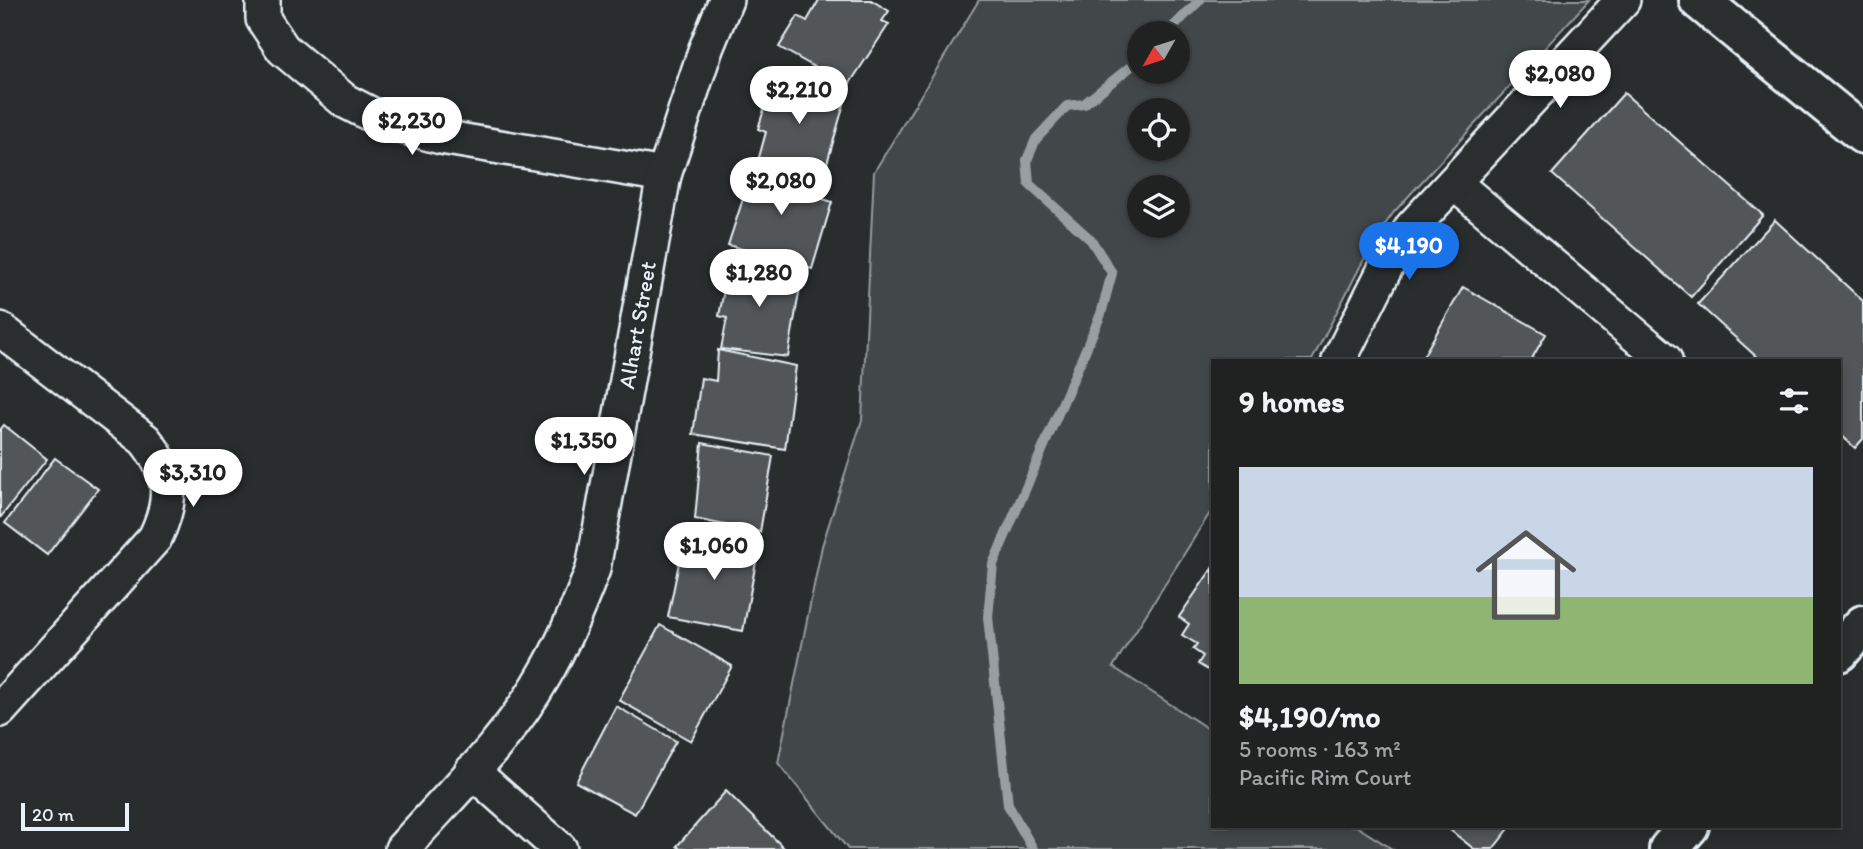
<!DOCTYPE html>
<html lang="en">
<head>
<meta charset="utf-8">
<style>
	:root { --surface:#202222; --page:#282a2a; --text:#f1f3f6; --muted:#a2a4a5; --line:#3d3f40; --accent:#1a73e8 }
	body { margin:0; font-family:Itim,sans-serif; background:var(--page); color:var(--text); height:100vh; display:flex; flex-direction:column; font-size:26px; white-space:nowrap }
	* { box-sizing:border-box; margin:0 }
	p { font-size:23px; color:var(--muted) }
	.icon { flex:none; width:38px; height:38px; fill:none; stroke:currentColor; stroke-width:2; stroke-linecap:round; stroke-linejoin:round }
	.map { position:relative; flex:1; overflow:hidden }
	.details { position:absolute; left:1211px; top:359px; width:630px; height:469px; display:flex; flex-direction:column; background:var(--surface); border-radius:0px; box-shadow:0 4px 10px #0003,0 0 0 2px var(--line) }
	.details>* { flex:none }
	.needle { width:46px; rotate:231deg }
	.buttons { position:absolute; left:1127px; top:21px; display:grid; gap:14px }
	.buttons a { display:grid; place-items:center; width:63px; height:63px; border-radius:50%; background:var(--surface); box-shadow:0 4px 10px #0003,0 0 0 2px var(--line); font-size:35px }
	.scale { position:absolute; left:21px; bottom:18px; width:108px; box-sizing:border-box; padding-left:7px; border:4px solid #e8f1f8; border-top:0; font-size:19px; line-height:24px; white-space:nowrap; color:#e8f1f8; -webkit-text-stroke:5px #2a2d2e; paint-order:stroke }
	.price { position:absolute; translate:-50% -60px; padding:0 16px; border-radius:24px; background:#fff; color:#222; font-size:23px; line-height:46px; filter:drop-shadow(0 2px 4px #0008) }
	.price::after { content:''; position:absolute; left:50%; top:42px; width:21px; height:16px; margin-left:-10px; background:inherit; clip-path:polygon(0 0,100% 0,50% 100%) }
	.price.current { background:var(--accent); color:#fff }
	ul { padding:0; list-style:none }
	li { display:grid; align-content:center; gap:14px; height:371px; padding:0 28px }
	li span { display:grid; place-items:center; height:217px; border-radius:0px; color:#555 }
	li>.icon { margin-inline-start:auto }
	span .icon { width:126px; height:126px; fill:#fffc; stroke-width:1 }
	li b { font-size:30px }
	h2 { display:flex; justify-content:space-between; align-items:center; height:84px; padding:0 28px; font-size:30px }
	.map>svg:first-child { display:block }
</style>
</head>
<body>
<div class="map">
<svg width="1863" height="849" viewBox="0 0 1863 849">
	<rect width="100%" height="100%" fill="#2a2d2e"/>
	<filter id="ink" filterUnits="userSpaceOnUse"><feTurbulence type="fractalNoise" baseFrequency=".0143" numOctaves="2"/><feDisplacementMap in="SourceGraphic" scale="14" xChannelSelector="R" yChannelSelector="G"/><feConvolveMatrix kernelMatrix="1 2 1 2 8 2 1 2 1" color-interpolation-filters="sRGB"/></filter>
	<g filter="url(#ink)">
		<path fill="#424648" stroke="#959ca0" stroke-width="2" fill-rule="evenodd" d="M 979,0 L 1589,0 L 1394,212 L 1374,240 L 1312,360 L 1213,360 L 1213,508 L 1113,667 L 1213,732 L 1213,826 L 1356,826 L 1392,849 L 848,849 L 778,763 L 822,546 L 862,420 L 874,172 ZM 1139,33 L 1178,33 L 1178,72 L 1139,72 ZM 1139,110 L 1178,110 L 1178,149 L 1139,149 ZM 1139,187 L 1178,187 L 1178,226 L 1139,226 Z"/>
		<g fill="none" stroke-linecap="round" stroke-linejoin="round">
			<g stroke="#989fa3" stroke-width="10">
				<path d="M 1167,33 L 1200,0"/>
				<path d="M 1033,849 L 1008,805 L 988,617 L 993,564 L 1101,314 L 1112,273 L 1091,240 L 1029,184 L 1027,160 L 1036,139 L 1067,106 L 1084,104 L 1139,60"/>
			</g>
		</g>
		<g fill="#535759" stroke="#e8f1f8" stroke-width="2">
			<path d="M 819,0 L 871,0 L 889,11 L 882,21 L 889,24 L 848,86 L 779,47 L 798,16 L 807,21 Z"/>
			<path d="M 770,76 L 846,97 L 823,177 L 758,161 L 766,132 L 758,129 L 766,103 L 762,102 Z"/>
			<path d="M 1624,93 L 1763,215 L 1691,297 L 1552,174 Z"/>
			<path d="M 754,165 L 820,182 L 817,197 L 832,202 L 812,269 L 728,245 Z"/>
			<path d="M 1775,220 L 1863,301 L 1863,439 L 1855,448 L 1839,433 L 1839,360 L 1760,360 L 1698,304 Z"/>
			<path d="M 725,262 L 802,275 L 788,357 L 721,349 L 727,318 L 719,316 L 724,290 L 720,290 Z"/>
			<path d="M 1463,287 L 1546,334 L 1531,360 L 1421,360 Z"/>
			<path d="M 718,350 L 796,366 L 785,449 L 693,434 L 701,378 L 716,381 Z"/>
			<path d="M 4,425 L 47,459 L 0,518 L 0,430 Z"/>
			<path d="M 702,443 L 773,456 L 760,532 L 695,519 Z"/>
			<path d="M 55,458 L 98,489 L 47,555 L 5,523 Z"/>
			<path d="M 685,533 L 759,546 L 743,631 L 668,617 Z"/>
			<path d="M 1213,567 L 1213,673 L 1198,664 L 1203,656 L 1193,649 L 1197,644 L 1182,635 L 1189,624 L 1179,617 Z"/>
			<path d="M 660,625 L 732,666 L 691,741 L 619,700 Z"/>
			<path d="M 616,706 L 676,741 L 635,814 L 576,782 Z"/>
			<path d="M 726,791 L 785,849 L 680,849 L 677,846 Z"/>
			<path d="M 1445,826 L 1511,826 L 1493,849 L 1474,849 Z"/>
		</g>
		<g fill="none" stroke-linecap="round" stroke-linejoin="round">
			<g stroke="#e8f1f8" stroke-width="38">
				<g id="minor">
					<path d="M 263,0 L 263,19 L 283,49 L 345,101 L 386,122 L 441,137 L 664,175"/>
					<path d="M 1454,183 L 1665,360"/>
					<path d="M 0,329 L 145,440 C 172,474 174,499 155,538 L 0,710"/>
					<path d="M 1339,360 L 1386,267 L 1412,227 L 1623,0"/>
					<path d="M 472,771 L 560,849"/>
					<path d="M 402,849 C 451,794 507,741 544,676 C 564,642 579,606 593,569 L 664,175 L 705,51 L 726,0"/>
				</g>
			</g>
			<g stroke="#e8f1f8" stroke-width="44">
				<path id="tertiary" d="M 1699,0 L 1863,134"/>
			</g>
			<g stroke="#e8f1f8" stroke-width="44">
				<g id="secondary">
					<path d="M 1839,652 L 1863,625"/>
					<path d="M 1669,849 L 1689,826"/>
				</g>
			</g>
			<use href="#minor" stroke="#2a2d2e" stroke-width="33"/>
			<use href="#tertiary" stroke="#2a2d2e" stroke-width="38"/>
			<use href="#secondary" stroke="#2a2d2e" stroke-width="38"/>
		</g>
	</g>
	<g text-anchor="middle" stroke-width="6" stroke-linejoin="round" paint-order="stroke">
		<g font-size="23" fill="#e8f1f8" stroke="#2a2d2e">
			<text transform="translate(637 325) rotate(-80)" y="8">Alhart Street</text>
		</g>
	</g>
</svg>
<div class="buttons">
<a><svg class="needle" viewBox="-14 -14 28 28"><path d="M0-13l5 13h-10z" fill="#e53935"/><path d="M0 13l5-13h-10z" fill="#a2a4a5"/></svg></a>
<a><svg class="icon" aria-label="locate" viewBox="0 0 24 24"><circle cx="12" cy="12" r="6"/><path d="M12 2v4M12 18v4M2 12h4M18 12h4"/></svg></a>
<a><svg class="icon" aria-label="layers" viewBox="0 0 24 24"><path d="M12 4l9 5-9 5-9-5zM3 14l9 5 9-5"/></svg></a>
</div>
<div class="scale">20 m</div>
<b class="price" style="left:1560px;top:110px">$2,080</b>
<b class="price" style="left:799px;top:126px">$2,210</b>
<b class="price" style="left:412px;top:157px">$2,230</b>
<b class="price" style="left:781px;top:217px">$2,080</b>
<b class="price current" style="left:1409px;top:282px">$4,190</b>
<b class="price" style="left:759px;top:309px">$1,280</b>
<b class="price" style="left:584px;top:477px">$1,350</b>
<b class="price" style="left:193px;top:509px">$3,310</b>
<b class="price" style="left:714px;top:582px">$1,060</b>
<section class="details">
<h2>9 homes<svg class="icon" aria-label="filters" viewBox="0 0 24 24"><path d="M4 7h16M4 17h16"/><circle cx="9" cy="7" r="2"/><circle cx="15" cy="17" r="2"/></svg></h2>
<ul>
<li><span style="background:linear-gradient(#c9d6e8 60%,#8fb573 0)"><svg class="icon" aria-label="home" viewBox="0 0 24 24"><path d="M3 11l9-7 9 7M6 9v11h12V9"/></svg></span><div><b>$4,190/mo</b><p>5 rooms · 163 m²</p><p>Pacific Rim Court</p></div></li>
</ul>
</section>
</div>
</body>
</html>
